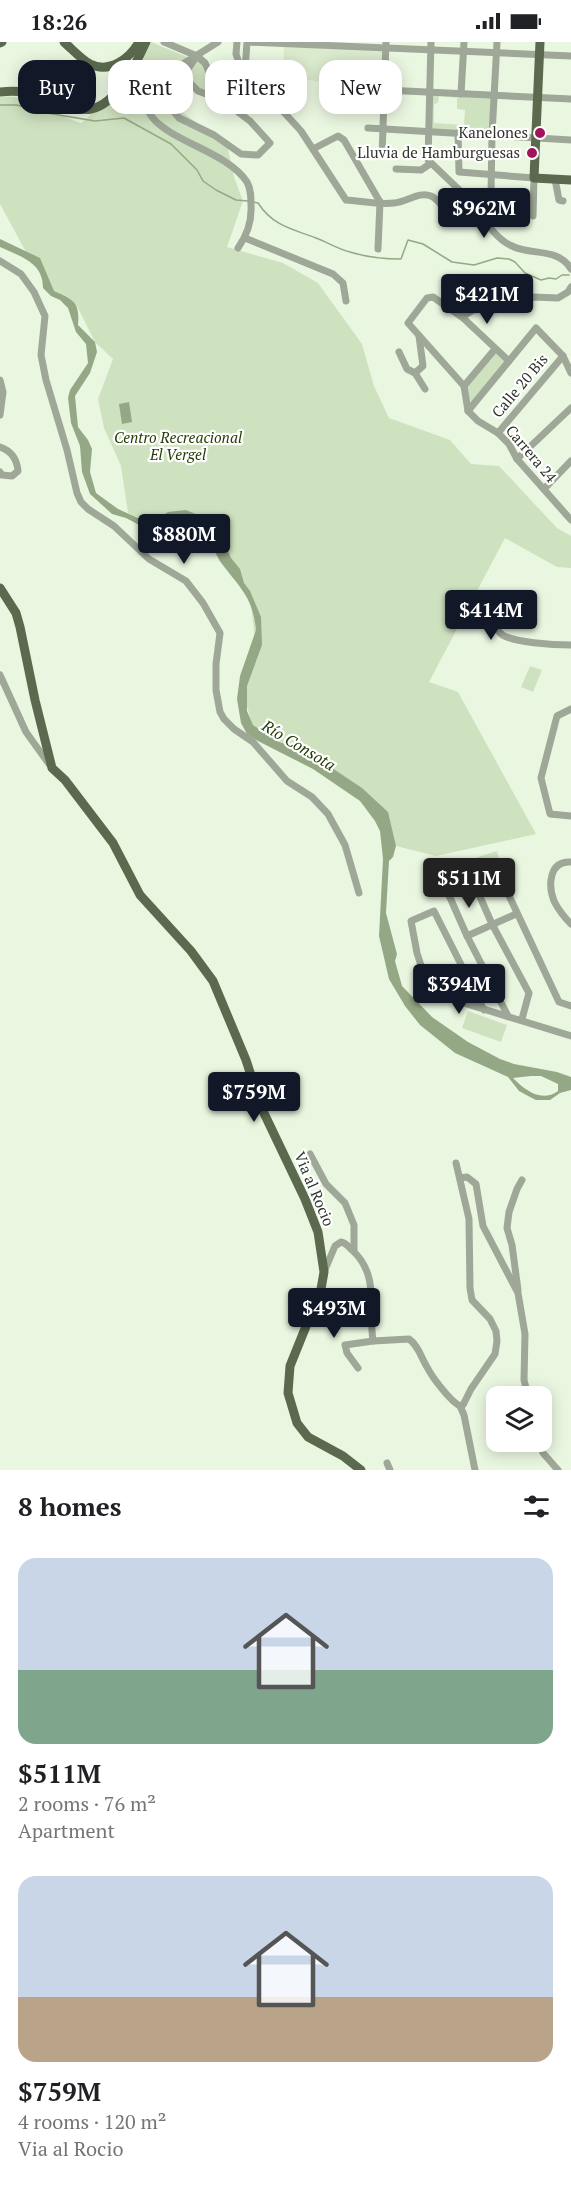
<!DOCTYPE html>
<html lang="en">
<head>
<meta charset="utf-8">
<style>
	:root { --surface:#fff; --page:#f2f2f2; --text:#202124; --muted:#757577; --accent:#111827 }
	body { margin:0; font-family:"PT Serif",serif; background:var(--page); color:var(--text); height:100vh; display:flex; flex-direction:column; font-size:22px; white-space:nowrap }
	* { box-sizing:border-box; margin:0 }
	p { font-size:20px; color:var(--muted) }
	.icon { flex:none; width:33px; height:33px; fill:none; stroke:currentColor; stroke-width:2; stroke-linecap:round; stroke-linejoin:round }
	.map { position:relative; height:1428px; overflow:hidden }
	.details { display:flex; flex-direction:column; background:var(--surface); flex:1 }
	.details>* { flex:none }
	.guide { position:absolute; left:18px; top:18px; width:536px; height:54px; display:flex; gap:12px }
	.tools { position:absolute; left:486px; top:1344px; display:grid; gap:12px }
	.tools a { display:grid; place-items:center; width:66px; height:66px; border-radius:12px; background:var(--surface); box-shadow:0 3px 15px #0003; font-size:30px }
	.price { position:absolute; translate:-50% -51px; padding:0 14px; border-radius:6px; background:var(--accent); color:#fff; font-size:20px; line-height:39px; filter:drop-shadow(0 2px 3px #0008) }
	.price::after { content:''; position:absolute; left:50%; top:36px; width:18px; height:14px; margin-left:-9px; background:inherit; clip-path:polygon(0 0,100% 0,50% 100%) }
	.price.current { background:#222; color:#fff }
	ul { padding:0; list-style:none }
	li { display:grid; align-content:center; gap:12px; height:318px; padding:0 18px }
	li span { display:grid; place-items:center; height:186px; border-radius:18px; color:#555 }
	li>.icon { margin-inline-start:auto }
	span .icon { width:108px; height:108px; fill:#fffc; stroke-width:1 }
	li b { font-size:26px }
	h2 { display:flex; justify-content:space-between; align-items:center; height:72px; padding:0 18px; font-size:26px }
	.tag { padding:0 21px; border-radius:18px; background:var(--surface); box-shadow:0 3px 15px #0003; font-size:21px; line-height:54px }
	.tag.current { background:var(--accent); color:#fff }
	.status { display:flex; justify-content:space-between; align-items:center; height:42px; padding:0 30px; background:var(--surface); direction:ltr }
	.status svg { height:16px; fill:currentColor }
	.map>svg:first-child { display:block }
</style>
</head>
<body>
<div class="status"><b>18:26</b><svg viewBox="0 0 49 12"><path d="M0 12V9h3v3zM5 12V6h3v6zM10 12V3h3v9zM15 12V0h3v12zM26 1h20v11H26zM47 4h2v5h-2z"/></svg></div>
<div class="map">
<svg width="571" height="1428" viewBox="0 0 571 1428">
	<rect width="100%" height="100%" fill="#eaf7e0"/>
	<path fill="#dbebcd" d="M 284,2 L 385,6 L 385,44 L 334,42 L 283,34 Z"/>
	<g fill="#cfe2c0" fill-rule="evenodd">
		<path d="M 151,0 L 192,17 L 166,59 L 227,102 L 234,135 L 243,159 L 227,205 L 283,221 L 318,241 L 362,302 L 374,344 L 389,376 L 450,398 L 471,422 L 499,424 L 557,486 L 571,494 L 571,526 L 557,525 L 505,496 L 429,640 L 458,650 L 536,792 L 436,814 L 396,804 L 379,762 L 297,706 L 254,690 L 247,664 L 244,641 L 256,605 L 250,555 L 210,480 L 168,470 C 155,478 143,479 128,471 L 121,424 L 104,386 L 98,357 L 113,317 L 95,300 L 77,264 L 54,249 L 26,210 L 0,162 L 0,55 C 27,51 55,73 81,81 L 103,62 L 119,64 L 128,51 Z"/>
		<path d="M 197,14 L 205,21 L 222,58 L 198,49 L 183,34 Z"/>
		<path d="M 429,50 L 494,53 L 492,93 L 427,90 ZM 439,54 L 457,56 L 457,67 L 465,68 L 464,83 L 434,81 L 434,62 L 438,61 Z"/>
		<path d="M 495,307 L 509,319 L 468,369 L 464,344 Z"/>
		<path d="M 530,624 L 542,628 L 533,650 L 521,645 Z"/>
		<path d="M 497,809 L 501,824 L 465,837 L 459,821 Z"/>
		<path d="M 468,969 L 507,983 L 501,1000 L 462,986 Z"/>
	</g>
	<g fill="#95a885" fill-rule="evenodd">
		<path d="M 0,197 L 40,216 L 54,249 C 74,258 80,260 78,283 L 95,300 L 97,310 L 90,331 L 75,354 L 78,385 L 88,398 L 92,407 L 90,430 L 96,451 L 118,467 L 138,476 L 156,477 L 168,470 L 186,468 L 207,477 L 218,486 L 231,516 L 240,527 L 244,541 L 250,549 L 261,575 L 262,603 L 247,644 L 247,669 L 253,683 L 275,698 L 314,714 L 362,746 L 388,770 L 396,804 L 393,815 L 389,819 L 386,871 L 397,912 L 395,919 L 402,944 L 432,975 L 468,1000 L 500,1017 L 514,1022 L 557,1030 L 571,1035 L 571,1048 L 560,1051 L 550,1058 L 536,1058 L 530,1055 L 519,1049 L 508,1035 L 455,1011 L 420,983 L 405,964 L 389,937 L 379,894 L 383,817 L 380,789 L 375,779 L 360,759 L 313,727 L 258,699 L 247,692 L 241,681 L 237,657 L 240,634 L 256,588 C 253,555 240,546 222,522 C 210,506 210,479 186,475 L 158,485 L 143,485 L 126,476 L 112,472 L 90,452 L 82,430 L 80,404 L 71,381 L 68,356 L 70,348 L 88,321 L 86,302 L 76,290 L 68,266 L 60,258 L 51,254 L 43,246 C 43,220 21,215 0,205 ZM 531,1034 L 541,1034 L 558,1042 L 558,1049 C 541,1061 525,1048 513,1036 Z"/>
		<path d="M 129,360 L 132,380 L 122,382 L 119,362 Z"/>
	</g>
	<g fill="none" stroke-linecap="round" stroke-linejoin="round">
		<g stroke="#95a885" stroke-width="1.5">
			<path d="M 0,63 L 17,63 L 41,70 L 95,79 L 124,76 L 171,102 L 197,128 L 203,139 L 216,148 L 236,158 L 248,159"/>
			<path d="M 253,160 L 258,161 C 273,184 292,187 316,196 C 327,200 338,207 350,210 C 366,215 384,217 401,217 L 408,198 L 423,202 L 452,220 L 474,223 L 497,216 L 509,217 L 515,220 L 525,231 L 541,238 L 549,236 L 556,237 L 562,233 L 569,233"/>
		</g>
		<g stroke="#9fa798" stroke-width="7">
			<path d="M 164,0 L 197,14 L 205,21 L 222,58"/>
			<path d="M 218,0 L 162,35 C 151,45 141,61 152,75 C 173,101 226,109 247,140 C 251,147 251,155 251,163 C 252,179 248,192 238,206"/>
			<path d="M 237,0 L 236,12 L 239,21 L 301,89 L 346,158 C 361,159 379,163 394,161 C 407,160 419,149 431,154 C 442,159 444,172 456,176 L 465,175 L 474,162 C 484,177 495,197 512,204 C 532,214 558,205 571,227"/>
			<path d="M 431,0 L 428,118 L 474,162"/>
			<path d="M 245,28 L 247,0 L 571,14"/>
			<path d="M 183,34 L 198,49 L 222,58 L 250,79 L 270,101 L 258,113 L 241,112 L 214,93 L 179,76 L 165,59 L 164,52 L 183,34 L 197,14"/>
			<path d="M 385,48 L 571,57"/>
			<path d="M 461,52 L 464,0"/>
			<path d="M 368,86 L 571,98"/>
			<path d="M 458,91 L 459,130 L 534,136 L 533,174"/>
			<path d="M 313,107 L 338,94 L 344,98 L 380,160"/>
			<path d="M 382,114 L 386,0"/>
			<path d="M 396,127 L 421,128 L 430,122"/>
			<path d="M 555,137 L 559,158 L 563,159"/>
			<path d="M 491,152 L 492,93 L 497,0"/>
			<path d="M 245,196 L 333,232 L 343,241 L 346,259"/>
			<path d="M 378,207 L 380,160"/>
			<path d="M 0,219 L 21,232 L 34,250 L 45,274 L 41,313 L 46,338 L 67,408 L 77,451 L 81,460 L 88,467 L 114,484 L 149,517 L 186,539 L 203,561 L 220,591 L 216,622 L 216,648 L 220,670 L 224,677 L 234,687 L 253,700 L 287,739 L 312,755 L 328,772 L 345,803 L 359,851"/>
			<path d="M 462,275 L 473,268 L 501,265 L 533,255 L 558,256 L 568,250 L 571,245"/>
			<path d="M 399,310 L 407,327 L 415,331 L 423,324 L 419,294"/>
			<path d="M 509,319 L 462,275 L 433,255 L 427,256 L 408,281 L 464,344 L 468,369 L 478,379 L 498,391 L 509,402 L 517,417 L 571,478"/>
			<path d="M 415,331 L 425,347"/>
			<path d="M 0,338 L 3,350 L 0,373"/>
			<path d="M 464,344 L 495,307"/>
			<path d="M 468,369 L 536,286 L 563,314 L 571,331"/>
			<path d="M 498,391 L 563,314"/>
			<path d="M 0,405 C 12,409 17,417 18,429 L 12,434 L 2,433 L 0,430"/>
			<path d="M 517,417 L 571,366"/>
			<path d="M 544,447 L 571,419"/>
			<path d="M 482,563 C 491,571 493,583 500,591 C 510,601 557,603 571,603"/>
			<path d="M 0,633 L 26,690 L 49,722"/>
			<path d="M 571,667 L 557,674 L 541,736 L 550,772 L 571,774"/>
			<path d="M 571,820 C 549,818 548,844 554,859 C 558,867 565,876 571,882"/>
			<path d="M 473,839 L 492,882 L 529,951 L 522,977"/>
			<path d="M 467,894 L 516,872"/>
			<path d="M 484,968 L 434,869 L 411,879 L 417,911 L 425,936 L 441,954 L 571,994"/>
			<path d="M 508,974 L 467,894 L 448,851 L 497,828 L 559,960 L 571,964"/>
			<path d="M 310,1112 L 326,1142 L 345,1161 L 354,1183 L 354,1209"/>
			<path d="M 460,1136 L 467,1135 L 476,1142 L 483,1184 L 518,1251 L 525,1292 L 524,1338 L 528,1354"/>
			<path d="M 324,1230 L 335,1204 L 341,1200 C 346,1201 348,1204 352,1208 C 380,1233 368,1266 373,1299 L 409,1297 C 418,1303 421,1315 427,1325 C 432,1335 450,1359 460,1364 L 463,1363 L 471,1347 L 495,1312 L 497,1299 L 496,1289 L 490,1277 L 472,1258 L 470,1246 L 469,1177 L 456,1121"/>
			<path d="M 518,1248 L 512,1203 L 507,1186 L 509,1170 L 517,1147 L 522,1138"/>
			<path d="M 358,1326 L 347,1311 L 345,1303 L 373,1299"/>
			<path d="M 460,1364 L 464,1373 L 475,1428"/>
			<path d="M 539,1400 L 543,1411 L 558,1428"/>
			<path d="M 387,1421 L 390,1428"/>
		</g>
		<g stroke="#5b6a4e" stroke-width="9">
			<path d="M 64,0 C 72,7 81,17 90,22 C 110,32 130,16 139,0"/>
			<path d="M 540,0 L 534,136 L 571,138"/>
			<path d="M 0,1 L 2,0"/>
			<path d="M 0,50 C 29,47 37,54 63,63 C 72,66 82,69 91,67 C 117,62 136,22 146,0"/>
			<path d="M 0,546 L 16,571 L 20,585 L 35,658 L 52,726 L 65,738 L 113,801 L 140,853 L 191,909 L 213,939 L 246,1018 L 262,1067 L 305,1157 L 318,1190 L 324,1230 L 321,1247 L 290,1324 L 288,1351 L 297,1381 L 308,1395 L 343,1414 L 361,1428"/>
		</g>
	</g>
	<g fill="#a2145a" stroke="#fff" stroke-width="2">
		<circle cx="540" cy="91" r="6"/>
		<circle cx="532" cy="111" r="6"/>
	</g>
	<g text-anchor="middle" stroke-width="4.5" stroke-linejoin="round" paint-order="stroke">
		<g font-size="15" fill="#2f342b" stroke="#fff" text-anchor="end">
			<text x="528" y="96">Kanelones</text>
			<text x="520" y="116">Lluvia de Hamburguesas</text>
		</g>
		<g font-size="15" fill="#2f342b" stroke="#fff">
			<text transform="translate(520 344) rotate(-50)" y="5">Calle 20 Bis</text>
			<text transform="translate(531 412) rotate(50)" y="5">Carrera 24</text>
			<text transform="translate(314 1147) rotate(67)" y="5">Via al Rocio</text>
		</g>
		<g font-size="15" font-style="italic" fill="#263e06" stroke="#fff">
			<text x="178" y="401">Centro Recreacional<tspan x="178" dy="17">El Vergel</tspan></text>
		</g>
		<g font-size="16" font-style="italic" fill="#213a01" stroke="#fff">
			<text transform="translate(299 703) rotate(31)" y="6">Río Consota</text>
		</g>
	</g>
</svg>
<div class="tools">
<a><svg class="icon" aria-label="layers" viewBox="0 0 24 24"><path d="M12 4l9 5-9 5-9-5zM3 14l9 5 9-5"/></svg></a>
</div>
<b class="price" style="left:484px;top:197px">$962M</b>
<b class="price" style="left:487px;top:283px">$421M</b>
<b class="price" style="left:184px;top:523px">$880M</b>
<b class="price" style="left:491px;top:599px">$414M</b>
<b class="price current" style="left:469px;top:867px">$511M</b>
<b class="price" style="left:459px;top:973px">$394M</b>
<b class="price" style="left:254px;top:1081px">$759M</b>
<b class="price" style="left:334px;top:1297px">$493M</b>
<div class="guide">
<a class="tag current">Buy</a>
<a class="tag">Rent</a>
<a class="tag">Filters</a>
<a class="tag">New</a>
</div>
</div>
<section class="details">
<h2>8 homes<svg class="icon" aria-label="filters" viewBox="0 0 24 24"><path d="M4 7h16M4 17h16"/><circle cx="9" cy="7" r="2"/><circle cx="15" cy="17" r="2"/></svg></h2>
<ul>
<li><span style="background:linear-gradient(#c9d6e8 60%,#7fa58c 0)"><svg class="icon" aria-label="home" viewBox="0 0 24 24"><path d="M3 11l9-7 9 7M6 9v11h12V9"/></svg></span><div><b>$511M</b><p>2 rooms · 76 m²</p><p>Apartment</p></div></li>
<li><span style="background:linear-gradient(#c9d6e8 65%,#b9a48a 0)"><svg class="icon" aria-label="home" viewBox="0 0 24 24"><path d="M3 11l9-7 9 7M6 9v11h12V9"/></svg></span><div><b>$759M</b><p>4 rooms · 120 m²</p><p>Via al Rocio</p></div></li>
</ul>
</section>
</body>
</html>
